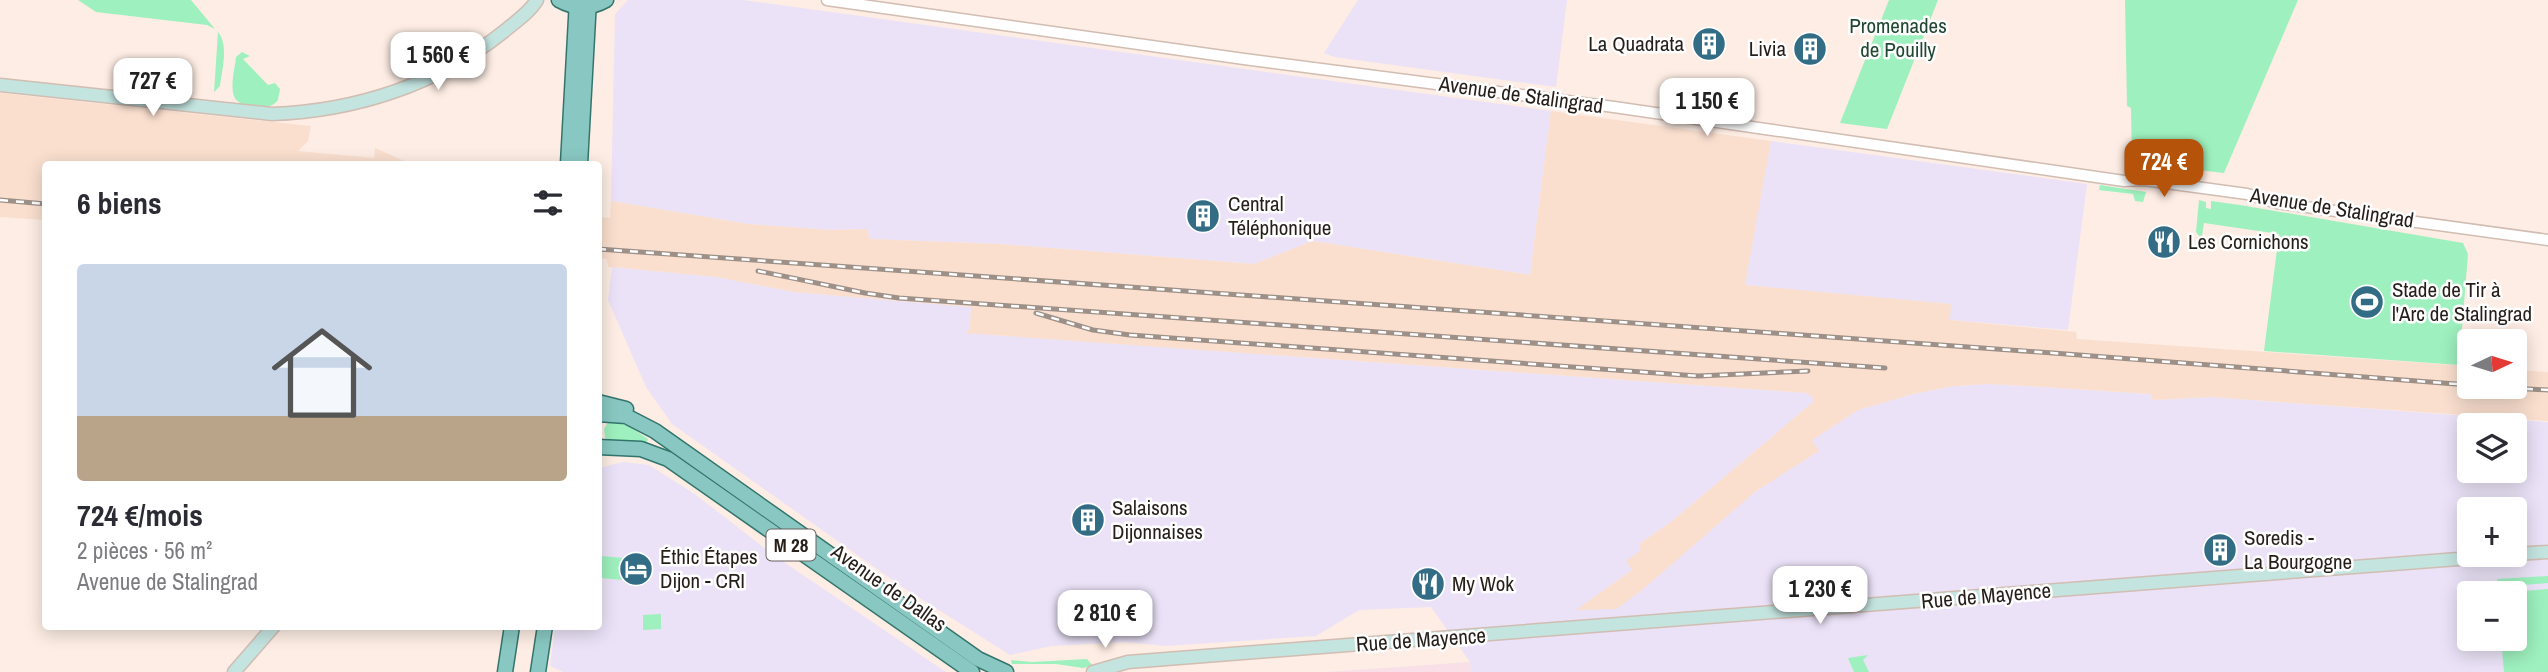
<!DOCTYPE html>
<html lang="fr">
<head>
<meta charset="utf-8">
<style>
	:root { --surface:#fff; --page:#f2f2f3; --text:#2b2b33; --muted:#7c7c81; --accent:#b45309 }
	body { margin:0; font-family:"Archivo Narrow",sans-serif; background:var(--page); color:var(--text); height:100vh; display:flex; flex-direction:column; font-size:26px; white-space:nowrap }
	* { box-sizing:border-box; margin:0 }
	p { font-size:23px; color:var(--muted) }
	.icon { flex:none; width:38px; height:38px; fill:none; stroke:currentColor; stroke-width:2; stroke-linecap:round; stroke-linejoin:round }
	.map { position:relative; flex:1; overflow:hidden }
	.sheet { position:absolute; left:42px; top:161px; width:560px; height:469px; display:flex; flex-direction:column; background:var(--surface); border-radius:7px; box-shadow:0 4px 18px #0003 }
	.sheet>* { flex:none }
	.needle { width:46px; rotate:86deg }
	.buttons { position:absolute; left:2457px; top:329px; display:grid; gap:14px }
	.buttons a { display:grid; place-items:center; width:70px; height:70px; border-radius:7px; background:var(--surface); box-shadow:0 4px 18px #0003; font-size:35px }
	.price { position:absolute; translate:-50% -60px; padding:0 16px; border-radius:14px; background:#fff; color:#222; font-size:23px; line-height:46px; filter:drop-shadow(0 2px 4px #0008) }
	.price::after { content:''; position:absolute; left:50%; top:42px; width:21px; height:16px; margin-left:-10px; background:inherit; clip-path:polygon(0 0,100% 0,50% 100%) }
	.price.active { background:var(--accent); color:#fff }
	ul { padding:0; list-style:none }
	li { display:grid; align-content:center; gap:14px; height:371px; padding:0 35px }
	li span { display:grid; place-items:center; height:217px; border-radius:7px; color:#555 }
	li>.icon { margin-inline-start:auto }
	span .icon { width:126px; height:126px; fill:#fffc; stroke-width:1 }
	li b { font-size:30px }
	h2 { display:flex; justify-content:space-between; align-items:center; height:84px; padding:0 35px; font-size:30px }
	.map>svg:first-child { display:block }
</style>
</head>
<body>
<div class="map">
<svg width="2548" height="672" viewBox="0 0 2548 672">
	<rect width="100%" height="100%" fill="#fdede4"/>
	<path fill="#f8dfe8" d="M 1470,662 L 1471,672 L 1328,672 Z"/>
	<g fill="#ebe2f7" fill-rule="evenodd">
		<path d="M 628,0 L 743,0 L 1551,111 L 1530,275 L 1313,241 L 1254,264 L 999,244 L 870,239 L 867,229 L 830,230 L 748,224 L 611,201 L 615,14 Z"/>
		<path d="M 1358,0 L 1567,0 L 1556,87 L 1334,57 L 1324,53 Z"/>
		<path d="M 1771,141 L 2087,184 L 2068,330 L 1950,320 L 1950,304 L 1744,285 Z"/>
		<path d="M 612,267 L 717,277 L 794,292 L 971,307 L 970,329 L 967,333 L 1807,393 L 1813,398 L 1813,402 L 1671,522 L 1639,544 L 1641,550 L 1632,570 L 1577,610 L 1727,515 L 1756,491 L 1818,451 L 1811,440 L 1858,410 L 1913,394 L 1954,386 L 1988,384 L 2027,386 L 2151,394 L 2152,400 L 2210,397 L 2548,422 L 2548,672 L 1471,672 L 1470,662 L 1431,607 L 1359,610 L 1316,636 L 1165,646 L 1126,642 L 1052,646 L 1010,655 L 904,588 L 672,424 L 646,387 L 608,300 ZM 2469,425 L 2515,425 L 2515,471 L 2469,471 ZM 2469,509 L 2515,509 L 2515,555 L 2469,555 ZM 2469,593 L 2515,593 L 2515,639 L 2469,639 Z"/>
		<path d="M 623,462 L 649,465 L 696,495 L 775,556 L 946,672 L 563,672 L 550,666 L 555,627 L 598,626 L 599,468 Z"/>
	</g>
	<g fill="#fadfcf">
		<path d="M 0,93 L 311,126 L 308,141 L 298,151 L 374,158 L 375,148 L 411,164 L 46,164 L 45,220 L 0,217 Z"/>
		<path d="M 1551,111 L 1771,141 L 1745,285 L 1951,304 L 1950,320 L 2076,332 L 2077,339 L 2469,366 L 2469,387 L 2515,387 L 2515,370 L 2548,372 L 2548,421 L 2210,397 L 2152,400 L 2151,394 L 2027,386 L 1988,384 L 1954,386 L 1913,394 L 1858,410 L 1812,440 L 1819,451 L 1756,491 L 1641,591 L 1616,609 L 1576,610 L 1632,570 L 1626,561 L 1641,550 L 1639,544 L 1671,522 L 1813,402 L 1813,398 L 1807,393 L 965,333 L 970,329 L 971,307 L 794,292 L 717,277 L 612,267 L 608,267 L 607,259 L 599,258 L 599,217 L 610,218 L 611,201 L 748,224 L 830,230 L 867,229 L 870,239 L 999,244 L 1254,264 L 1313,241 L 1530,275 Z"/>
	</g>
	<g fill="#9ef0be">
		<path d="M 78,0 L 191,0 L 215,29 L 207,25 L 96,12 Z"/>
		<path d="M 1889,0 L 1938,0 L 1887,129 L 1840,123 Z"/>
		<path d="M 2125,0 L 2298,0 L 2224,173 L 2132,162 L 2131,108 L 2127,106 Z"/>
		<path d="M 218,32 C 229,45 222,70 220,86 L 214,92 Z"/>
		<path d="M 242,52 L 250,56 L 243,59 L 268,85 L 275,83 L 280,89 C 280,90 278,99 278,100 C 271,112 238,109 234,96 C 230,85 235,68 236,57 Z"/>
		<path d="M 2100,185 L 2146,192 L 2143,202 L 2135,201 L 2133,194 L 2099,190 Z"/>
		<path d="M 2199,200 L 2206,202 L 2206,208 L 2211,209 L 2211,201 L 2240,205 L 2463,243 L 2468,254 L 2459,365 L 2264,351 L 2279,234 L 2204,223 L 2202,236 L 2199,236 L 2196,232 Z"/>
		<path d="M 612,421 L 629,426 L 648,439 L 646,444 L 608,440 L 605,438 L 604,429 L 608,422 Z"/>
		<path d="M 602,556 L 624,558 L 623,580 L 600,578 Z"/>
		<path d="M 2548,576 L 2548,583 L 2498,587 L 2497,579 Z"/>
		<path d="M 2548,589 L 2548,672 L 2504,672 L 2501,639 L 2515,639 L 2515,593 L 2498,593 Z"/>
		<path d="M 661,614 L 661,629 L 643,630 L 643,615 Z"/>
		<path d="M 1868,655 L 1863,660 L 1869,672 L 1854,672 L 1848,658 Z"/>
		<path d="M 1087,659 L 1093,666 L 1083,668 L 1056,664 L 1012,664 L 1011,660 L 1032,662 Z"/>
	</g>
	<g fill="none" stroke-linecap="round" stroke-linejoin="round">
		<g stroke="#d1bdb2" stroke-width="13">
			<path id="tertiary" d="M 827,0 L 1244,59 L 1614,107 L 2124,181 L 2144,180 L 2247,194 L 2277,203 L 2548,240"/>
		</g>
		<g stroke="#d1bdb2" stroke-width="15">
			<g id="secondary">
				<path d="M 0,85 L 272,114 C 355,111 436,85 502,33 C 514,23 529,13 537,0"/>
				<path d="M 2515,554 L 2548,552"/>
				<path d="M 234,672 L 274,626"/>
				<path d="M 1093,672 L 1128,662 L 2510,555"/>
			</g>
		</g>
		<g stroke="#33756c" stroke-width="17">
			<g id="primary">
				<path d="M 559,0 C 575,9 590,9 606,0"/>
				<path d="M 568,164 L 577,0"/>
				<path d="M 580,164 L 589,0"/>
				<path d="M 598,402 L 626,409"/>
				<path d="M 598,414 L 626,416 L 655,431 L 978,659 L 1006,672"/>
				<path d="M 598,447 L 641,449 L 668,459 L 972,672"/>
				<path d="M 505,672 L 512,626"/>
				<path d="M 538,672 L 545,626"/>
			</g>
		</g>
		<use href="#tertiary" stroke="#fff" stroke-width="10"/>
		<use href="#secondary" stroke="#c4e4e0" stroke-width="12"/>
		<use href="#primary" stroke="#89c8c2" stroke-width="14"/>
		<g stroke="#9c9088" stroke-width="5">
			<g id="rail">
				<path d="M 0,200 L 46,204"/>
				<path d="M 598,249 L 2053,353 L 2469,385"/>
				<path d="M 758,271 L 865,293 L 899,298 L 1885,368"/>
				<path d="M 1036,313 L 1093,330 L 1130,335 L 1698,376 L 1808,371"/>
				<path d="M 2493,387 L 2548,390"/>
			</g>
		</g>
		<use href="#rail" stroke="#fefefe" stroke-width="2.5" stroke-dasharray="8" stroke-linecap="butt"/>
	</g>
	<defs>
		<g id="building-disc" transform="scale(1.75)"><circle r="9.5" fill="#326c85" stroke="#fefefe"/><path d="M-4-6H4V6H1V3H-1V6H-4ZM-2.5-4.3h1.7v1.8h-1.7ZM.8-4.3h1.7v1.8H.8ZM-2.5-1h1.7V.8h-1.7ZM.8-1h1.7V.8H.8Z" fill="#fff"/></g>
		<g id="restaurant-disc" transform="scale(1.75)"><circle r="9.5" fill="#326c85" stroke="#fefefe"/><path d="M-5-6h1v4h1v-4h1v4h1v-4h1v5L-1.5 .5V6h-2V.5L-5-1ZM5-6V6H3V1.5H1.5Q1.5-4 5-6Z" fill="#fff"/></g>
		<g id="stadium-disc" transform="scale(1.75)"><circle r="9.5" fill="#326c85" stroke="#fefefe"/><path d="M0-5a6.5 5 0 1 0 0 10a6.5 5 0 1 0 0-10ZM-3.5-1.8h7v3.6h-7Z" fill="#fff"/></g>
		<g id="hotel-disc" transform="scale(1.75)"><circle r="9.5" fill="#326c85" stroke="#fefefe"/><path d="M-6-4.5h1.5V1H6V5H4.5V3h-9V5H-6ZM-4 0a1.8 1.8 0 1 1 3.6 0ZM.5 0V-2.5h3Q6-2.5 6 0Z" fill="#fff"/></g>
	</defs>
	<g fill-rule="evenodd">
		<use href="#building-disc" x="1709" y="44"/>
		<use href="#building-disc" x="1810" y="49"/>
		<use href="#building-disc" x="1203" y="216"/>
		<use href="#restaurant-disc" x="2164" y="242"/>
		<use href="#stadium-disc" x="2367" y="302"/>
		<use href="#building-disc" x="1088" y="520"/>
		<use href="#building-disc" x="2220" y="550"/>
		<use href="#hotel-disc" x="636" y="569"/>
		<use href="#restaurant-disc" x="1428" y="584"/>
	</g>
	<g text-anchor="middle" stroke-width="5" stroke-linejoin="round" paint-order="stroke">
		<rect fill="#fefefe" stroke="#66615e" stroke-width="2" x="766.5" y="529.5" width="49" height="31" rx="5"/>
		<g font-size="19" font-weight="bold" fill="#251e19">
			<text x="791" y="552">M 28</text>
		</g>
		<g font-size="21" fill="#204831" stroke="#fefefe">
			<text x="1898" y="33">Promenades<tspan x="1898" dy="24">de Pouilly</tspan></text>
		</g>
		<g font-size="21" fill="#251e19" stroke="#fefefe" text-anchor="start">
			<text x="1684" y="51" text-anchor="end">La Quadrata</text>
			<text x="1786" y="56" text-anchor="end">Livia</text>
			<text x="1228" y="211">Central<tspan x="1228" dy="24">Téléphonique</tspan></text>
			<text x="2188" y="249">Les Cornichons</text>
			<text x="2392" y="297">Stade de Tir à<tspan x="2392" dy="24">l'Arc de Stalingrad</tspan></text>
			<text x="1112" y="515">Salaisons<tspan x="1112" dy="24">Dijonnaises</tspan></text>
			<text x="2244" y="545">Soredis -<tspan x="2244" dy="24">La Bourgogne</tspan></text>
			<text x="660" y="564">Éthic Étapes<tspan x="660" dy="24">Dijon - CRI</tspan></text>
			<text x="1452" y="591">My Wok</text>
		</g>
		<g font-size="21" fill="#251e19" stroke="#fefefe">
			<text transform="translate(1521 95) rotate(8)" y="7">Avenue de Stalingrad</text>
			<text transform="translate(2332 208) rotate(9)" y="7">Avenue de Stalingrad</text>
			<text transform="translate(889 588) rotate(35)" y="7">Avenue de Dallas</text>
			<text transform="translate(1986 596) rotate(-5)" y="7">Rue de Mayence</text>
			<text transform="translate(1421 640) rotate(-4)" y="7">Rue de Mayence</text>
		</g>
	</g>
</svg>
<div class="buttons">
<a><svg class="needle" viewBox="-14 -14 28 28"><path d="M0-13l5 13h-10z" fill="#e53935"/><path d="M0 13l5-13h-10z" fill="#7c7c81"/></svg></a>
<a><svg class="icon" aria-label="layers" viewBox="0 0 24 24"><path d="M12 4l9 5-9 5-9-5zM3 14l9 5 9-5"/></svg></a>
<a>+</a>
<a>−</a>
</div>
<b class="price" style="left:438px;top:92px">1 560 €</b>
<b class="price" style="left:153px;top:118px">727 €</b>
<b class="price" style="left:1707px;top:138px">1 150 €</b>
<b class="price active" style="left:2164px;top:199px">724 €</b>
<b class="price" style="left:1820px;top:626px">1 230 €</b>
<b class="price" style="left:1105px;top:650px">2 810 €</b>
<section class="sheet">
<h2>6 biens<svg class="icon" aria-label="filters" viewBox="0 0 24 24"><path d="M4 7h16M4 17h16"/><circle cx="9" cy="7" r="2"/><circle cx="15" cy="17" r="2"/></svg></h2>
<ul>
<li><span style="background:linear-gradient(#c9d6e8 70%,#b9a48a 0)"><svg class="icon" aria-label="home" viewBox="0 0 24 24"><path d="M3 11l9-7 9 7M6 9v11h12V9"/></svg></span><div><b>724 €/mois</b><p>2 pièces · 56 m²</p><p>Avenue de Stalingrad</p></div></li>
</ul>
</section>
</div>
</body>
</html>
